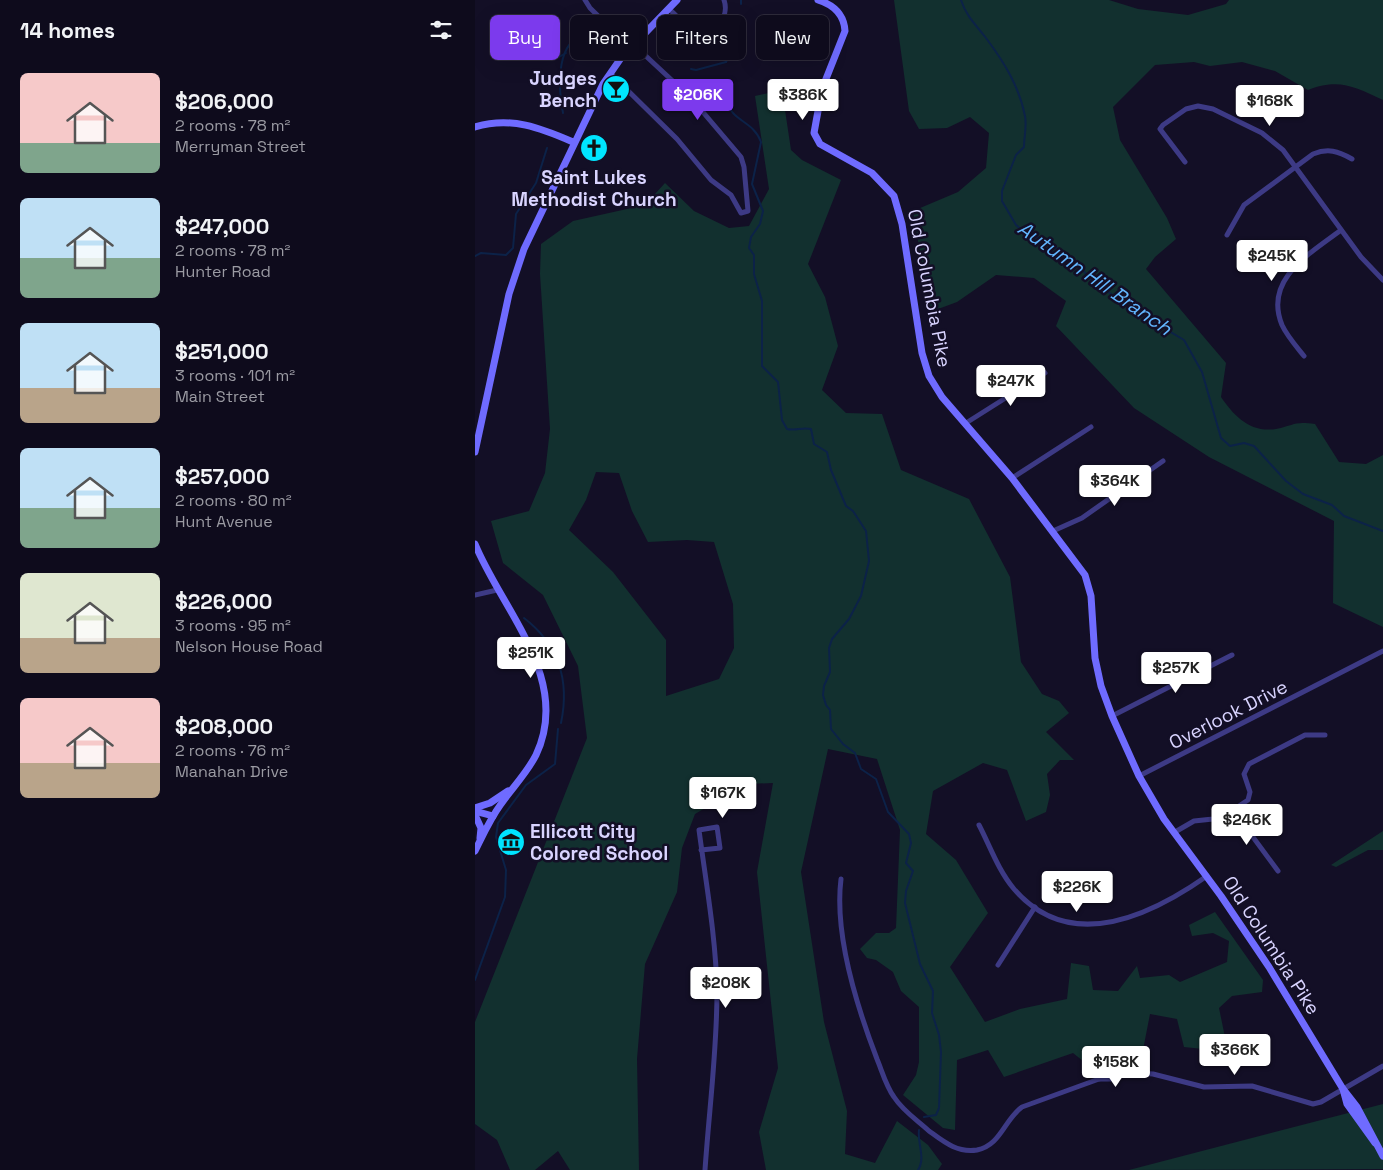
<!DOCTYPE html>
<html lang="en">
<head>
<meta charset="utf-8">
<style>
	:root { --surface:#0e0b1c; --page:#1c1929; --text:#f1f3f6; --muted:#9b9ba3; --line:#2e2b3b; --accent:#7c3aed }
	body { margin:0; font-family:"Space Grotesk",sans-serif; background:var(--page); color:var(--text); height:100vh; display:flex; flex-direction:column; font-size:19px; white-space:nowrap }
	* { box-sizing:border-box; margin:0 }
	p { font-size:16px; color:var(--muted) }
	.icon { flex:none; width:28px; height:28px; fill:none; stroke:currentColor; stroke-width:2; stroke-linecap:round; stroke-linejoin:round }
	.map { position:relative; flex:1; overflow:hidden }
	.sheet { display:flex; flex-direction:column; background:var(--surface); width:475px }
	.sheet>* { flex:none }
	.top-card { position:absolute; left:15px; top:15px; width:475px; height:45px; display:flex; gap:10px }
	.price { position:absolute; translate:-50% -42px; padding:0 11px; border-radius:5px; background:#fff; color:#222; font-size:16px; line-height:32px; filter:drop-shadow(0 1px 2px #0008) }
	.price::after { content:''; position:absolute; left:50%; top:30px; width:15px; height:11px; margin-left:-8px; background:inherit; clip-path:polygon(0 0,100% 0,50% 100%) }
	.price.active { background:var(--accent); color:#fff }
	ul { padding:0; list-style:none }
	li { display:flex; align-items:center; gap:15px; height:125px; padding:0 20px }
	li span { display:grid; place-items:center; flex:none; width:140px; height:100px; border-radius:8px; color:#555 }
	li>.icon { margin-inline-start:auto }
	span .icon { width:60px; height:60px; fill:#fffc; stroke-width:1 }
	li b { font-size:21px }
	h2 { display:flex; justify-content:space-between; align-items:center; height:60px; padding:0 20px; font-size:21px }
	.tag { padding:0 18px; border-radius:8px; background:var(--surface); box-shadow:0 5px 20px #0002,0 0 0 1px var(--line); font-size:18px; line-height:45px }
	.tag.active { background:var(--accent); color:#fff }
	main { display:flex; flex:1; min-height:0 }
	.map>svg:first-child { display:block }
</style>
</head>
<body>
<main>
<section class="sheet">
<h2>14 homes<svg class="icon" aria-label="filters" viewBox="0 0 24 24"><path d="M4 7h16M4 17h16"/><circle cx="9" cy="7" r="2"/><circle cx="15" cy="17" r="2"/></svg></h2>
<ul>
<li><span style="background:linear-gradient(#f6c9c9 70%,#7fa58c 0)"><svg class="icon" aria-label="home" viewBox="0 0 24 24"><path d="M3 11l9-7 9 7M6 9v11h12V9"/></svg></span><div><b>$206,000</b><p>2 rooms · 78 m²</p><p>Merryman Street</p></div></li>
<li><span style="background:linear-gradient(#bfe0f5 60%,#7fa58c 0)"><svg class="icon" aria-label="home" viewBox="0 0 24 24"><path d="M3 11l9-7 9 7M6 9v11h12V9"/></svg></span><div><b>$247,000</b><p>2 rooms · 78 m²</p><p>Hunter Road</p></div></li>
<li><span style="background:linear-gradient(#bfe0f5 65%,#b9a48a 0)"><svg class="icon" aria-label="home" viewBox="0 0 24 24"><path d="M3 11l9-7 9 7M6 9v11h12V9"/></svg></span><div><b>$251,000</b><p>3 rooms · 101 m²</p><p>Main Street</p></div></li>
<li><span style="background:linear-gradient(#bfe0f5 60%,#7fa58c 0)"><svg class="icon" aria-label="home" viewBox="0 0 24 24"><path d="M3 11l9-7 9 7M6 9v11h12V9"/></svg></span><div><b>$257,000</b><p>2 rooms · 80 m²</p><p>Hunt Avenue</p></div></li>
<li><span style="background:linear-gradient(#dfe7d0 65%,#b9a48a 0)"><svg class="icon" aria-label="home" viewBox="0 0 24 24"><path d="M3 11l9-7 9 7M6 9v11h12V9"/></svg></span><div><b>$226,000</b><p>3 rooms · 95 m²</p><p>Nelson House Road</p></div></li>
<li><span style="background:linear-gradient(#f6c9c9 65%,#b9a48a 0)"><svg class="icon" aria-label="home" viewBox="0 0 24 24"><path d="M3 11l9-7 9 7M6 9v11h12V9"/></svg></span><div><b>$208,000</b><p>2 rooms · 76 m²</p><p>Manahan Drive</p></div></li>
</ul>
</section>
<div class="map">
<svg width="908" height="1170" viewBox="0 0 908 1170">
	<rect width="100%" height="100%" fill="#130f26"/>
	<g fill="#12302f" fill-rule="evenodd">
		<path d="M 419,0 L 634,0 L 663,9 L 713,15 L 751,4 L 754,0 L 908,0 L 908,100 C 879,87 865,78 833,90 L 800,71 L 767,62 L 735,66 L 719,62 L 680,65 L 638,107 L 645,140 L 692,218 L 701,239 L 680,257 L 671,269 L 751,363 L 746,397 C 759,416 775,433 801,429 C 820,425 819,421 840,424 L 864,462 L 891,464 L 908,455 L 908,627 L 858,603 L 859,521 L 734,457 L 659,408 L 581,326 L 591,301 L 559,278 L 521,275 L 482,302 L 455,312 L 438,211 L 483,192 L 511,168 L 514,133 L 495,117 L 472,128 L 444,129 L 434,111 Z"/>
		<path d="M 307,90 L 316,150 L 327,160 L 366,180 L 333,264 L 350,297 L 363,346 L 347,390 L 371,413 L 407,414 L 426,470 L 494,499 L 535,577 L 546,662 L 567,694 L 584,701 L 594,713 L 571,732 L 599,760 L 585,760 L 572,774 L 575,795 L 571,812 L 551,821 L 532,770 L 508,763 L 458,791 L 451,834 L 481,860 L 513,913 L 475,967 L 510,1022 L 545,1009 L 592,999 L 596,963 L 614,966 L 618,990 L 643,991 L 662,966 L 665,978 L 694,975 L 705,982 L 752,962 L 754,941 L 738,933 L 717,936 L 714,925 L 740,912 L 788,980 L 787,992 L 757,996 L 744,1008 L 751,1042 L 767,1053 L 709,1047 L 702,1019 L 675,1014 L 667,1055 L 618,1069 L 598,1053 L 529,1077 L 513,1050 L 482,1060 L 480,1130 L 468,1128 L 428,1095 L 441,1075 L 444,1062 L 444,1007 L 426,991 L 418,972 L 401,960 L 392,958 L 385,949 L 401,933 L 414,933 L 421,928 L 425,830 L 402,759 L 353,749 L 326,872 L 349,1022 L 372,1111 L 370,1154 L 400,1163 L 422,1121 L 453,1145 L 467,1164 L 463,1170 L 291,1170 L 284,1132 L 303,1068 L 282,872 L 298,783 L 271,784 L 220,814 L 207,848 L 202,892 L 170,964 L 162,1059 L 164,1170 L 95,1170 L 83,1151 L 60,1170 L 35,1170 L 22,1140 L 0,1124 L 0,1022 L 112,738 L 103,666 L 68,595 L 28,563 L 16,521 L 54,511 L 70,473 L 75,429 L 65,274 L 66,244 L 98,221 L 170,205 L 190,183 L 219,211 L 254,228 L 274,226 L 294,189 L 280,96 ZM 121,472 L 144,473 L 157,511 L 173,542 L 212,540 L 239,542 L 258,604 L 259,648 L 244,679 L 191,696 L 191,640 L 138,572 L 94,530 L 111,500 Z"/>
		<path d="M 908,831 L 908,850 L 893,850 L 861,867 L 856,865 Z"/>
		<path d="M 908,1104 L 908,1169 L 654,1170 Z"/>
	</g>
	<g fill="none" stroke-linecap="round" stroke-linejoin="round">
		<g stroke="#0c2248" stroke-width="2">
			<path d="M 266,0 L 266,4"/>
			<path d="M 486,0 C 491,16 501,25 511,38 C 529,62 544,86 550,116 C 552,126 549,137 549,147 L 541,155 L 527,191 L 527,201 L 541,225 L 554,236 L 570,239 L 607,269 L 615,279 L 657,309 L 709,340 L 727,372 L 746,438 L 755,446 L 769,443 L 779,446 L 811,481 L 828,494 L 857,505 L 869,516 L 908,531"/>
			<path d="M 84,57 L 91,53"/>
			<path d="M 251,62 L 260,42"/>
			<path d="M 216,69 L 221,70 L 251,62"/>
			<path d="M 254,99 C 252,121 278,119 286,142 L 277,184 L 288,211 L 285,224 L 276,237 L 274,248 L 279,255 L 279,274 L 287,301 L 287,366 L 303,382 L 307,420 L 312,429 C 321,431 327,427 336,429 L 339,444 L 352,452 L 356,470 L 371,506 L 378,511 L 391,531 L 394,561 L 386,596 L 374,619 L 357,639 L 354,648 L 355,672 L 349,686 L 348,695 L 351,705 L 355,710 L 356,729 L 368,744 L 380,753 L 386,769 L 401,779 L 413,812 L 434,834 L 436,843 L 431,863 L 438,871 L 431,891 L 430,903 L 445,964 L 458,991 L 457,1013 L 464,1035 L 466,1052 L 464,1108 L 461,1115 L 449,1117"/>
			<path d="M 88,113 C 84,93 80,46 105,37 C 113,34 124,36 133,36 L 154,19 L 157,19 L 165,26"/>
			<path d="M 0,256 L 6,253 L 31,255 L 38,248 L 41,214 L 61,183 L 72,148"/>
			<path d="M 49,618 C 84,645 95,680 86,723"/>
			<path d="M 0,980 L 30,897 L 31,870 L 21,837 L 23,823 L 51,785 L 80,764 L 83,729"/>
			<path d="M 443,1170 C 451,1158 442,1143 444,1130"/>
		</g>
		<g stroke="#3d3a85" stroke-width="5">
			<path d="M 110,0 L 115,8 L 156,48"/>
			<path d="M 195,10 C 203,16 212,30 222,33 C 239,37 255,17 249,0"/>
			<path d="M 135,73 L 202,139 L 236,180 L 256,195 L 266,213 L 273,211 L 269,167 L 266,157 L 216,98 L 159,45"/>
			<path d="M 710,162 L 685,129 L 688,125 L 711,109 L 723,106 L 738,109 L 787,133 L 808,150 L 886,257 L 908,280"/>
			<path d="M 752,235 L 769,205 L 838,154 C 853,148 863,151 877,159"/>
			<path d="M 829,356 C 821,346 812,336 807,325 C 788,279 836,253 866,230"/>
			<path d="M 491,423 L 570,373"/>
			<path d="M 537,478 L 616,427"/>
			<path d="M 578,531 L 607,518 L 688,461"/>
			<path d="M 0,595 L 22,590"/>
			<path d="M 637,716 L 757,655"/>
			<path d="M 664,776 L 908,651"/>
			<path d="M 758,810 L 803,871"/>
			<path d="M 504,825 C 515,846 523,870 539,889 C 595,954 675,916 732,876"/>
			<path d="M 700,832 L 719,821 L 738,819 L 758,810 L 773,800 L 775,792 L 769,774 L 774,764 L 830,735 L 850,735"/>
			<path d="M 226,850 L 245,848 L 242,827 L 224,830 C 231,883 241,938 242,992 C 242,1051 234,1111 230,1170"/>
			<path d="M 366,879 C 359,935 382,1007 402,1059 C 407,1071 411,1086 419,1097 C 428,1111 442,1120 454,1131 C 469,1142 482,1153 502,1150 C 526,1145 529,1120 547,1107 L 624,1079 L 631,1075 L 645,1072 L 678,1074 L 729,1087 L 777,1086 L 838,1104 L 846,1102 L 908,1066"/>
			<path d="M 523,965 L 560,907"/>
			<path d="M 624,1079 L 636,1079 L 652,1073"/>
		</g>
		<g stroke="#6f6bff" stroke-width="7">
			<path d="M 343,0 C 359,5 369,14 370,31 L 347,89 L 339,133 L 345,144 L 397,173 L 419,196 L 427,224 L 447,353 L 454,376 L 467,397 L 537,478 L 610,575 L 616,596 L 620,658 L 626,686 L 637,716 L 664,776 L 689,819 L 746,896 L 794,967 L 868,1089"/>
			<path d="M 0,127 C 36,116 66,128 98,142"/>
			<path d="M 0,452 L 34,294 L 49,249 L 128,84 L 146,58 L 202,0"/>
			<path d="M 0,544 C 27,610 97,679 61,755 C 52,773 37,788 26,804 C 15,819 8,835 0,851"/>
			<path d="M 0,808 L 15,803 L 33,791"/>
			<path d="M 0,811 L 18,816"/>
			<path d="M 0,815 L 6,828 L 5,838"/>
			<path d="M 900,1143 L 872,1104 L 868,1089 L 882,1107 L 908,1156"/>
		</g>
	</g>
	<defs>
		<g id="bar-disc" transform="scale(1.4375)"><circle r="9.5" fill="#00e5ff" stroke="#130f26"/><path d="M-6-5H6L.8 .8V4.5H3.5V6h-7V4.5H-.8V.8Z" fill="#111"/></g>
		<g id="church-disc" transform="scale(1.4375)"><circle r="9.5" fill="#00e5ff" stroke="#130f26"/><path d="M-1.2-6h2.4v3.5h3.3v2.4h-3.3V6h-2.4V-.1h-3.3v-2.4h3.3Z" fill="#111"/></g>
		<g id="museum-disc" transform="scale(1.4375)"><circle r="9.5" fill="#00e5ff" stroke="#130f26"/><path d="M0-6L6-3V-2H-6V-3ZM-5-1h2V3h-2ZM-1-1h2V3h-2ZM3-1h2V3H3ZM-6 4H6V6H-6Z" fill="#111"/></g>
	</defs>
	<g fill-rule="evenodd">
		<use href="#bar-disc" x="141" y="89"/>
		<use href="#church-disc" x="119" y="148"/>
		<use href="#museum-disc" x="36" y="842"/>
	</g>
	<g text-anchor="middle" stroke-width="5" stroke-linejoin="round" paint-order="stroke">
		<g font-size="19" font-weight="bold" fill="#d9d4ff" stroke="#130f26" text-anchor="end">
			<text x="122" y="85">Judges<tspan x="122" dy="22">Bench</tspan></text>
			<text x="119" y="184" text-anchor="middle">Saint Lukes<tspan x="119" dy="22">Methodist Church</tspan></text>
			<text x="55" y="838" text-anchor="start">Ellicott City<tspan x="55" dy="22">Colored School</tspan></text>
		</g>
		<g font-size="19" fill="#d9d4ff" stroke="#130f26">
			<text transform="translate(455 288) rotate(79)" y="7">Old Columbia Pike</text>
			<text transform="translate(753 714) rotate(-27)" y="7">Overlook Drive</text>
			<text transform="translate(797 945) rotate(57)" y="7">Old Columbia Pike</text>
		</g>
		<g font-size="20" font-style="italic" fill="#62b6ff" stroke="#130f26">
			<text transform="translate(620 278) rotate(35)" y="7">Autumn Hill Branch</text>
		</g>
	</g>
</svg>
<b class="price active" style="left:223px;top:121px">$206K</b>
<b class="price" style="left:328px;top:121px">$386K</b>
<b class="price" style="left:795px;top:127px">$168K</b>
<b class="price" style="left:797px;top:282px">$245K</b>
<b class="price" style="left:536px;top:407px">$247K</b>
<b class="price" style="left:640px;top:507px">$364K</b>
<b class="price" style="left:56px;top:679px">$251K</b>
<b class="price" style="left:701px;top:694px">$257K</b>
<b class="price" style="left:248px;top:819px">$167K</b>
<b class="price" style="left:772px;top:846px">$246K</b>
<b class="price" style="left:602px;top:913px">$226K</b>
<b class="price" style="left:251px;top:1009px">$208K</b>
<b class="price" style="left:760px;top:1076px">$366K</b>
<b class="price" style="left:641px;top:1088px">$158K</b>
<div class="top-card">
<a class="tag active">Buy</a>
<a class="tag">Rent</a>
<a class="tag">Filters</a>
<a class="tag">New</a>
</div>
</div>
</main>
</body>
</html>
